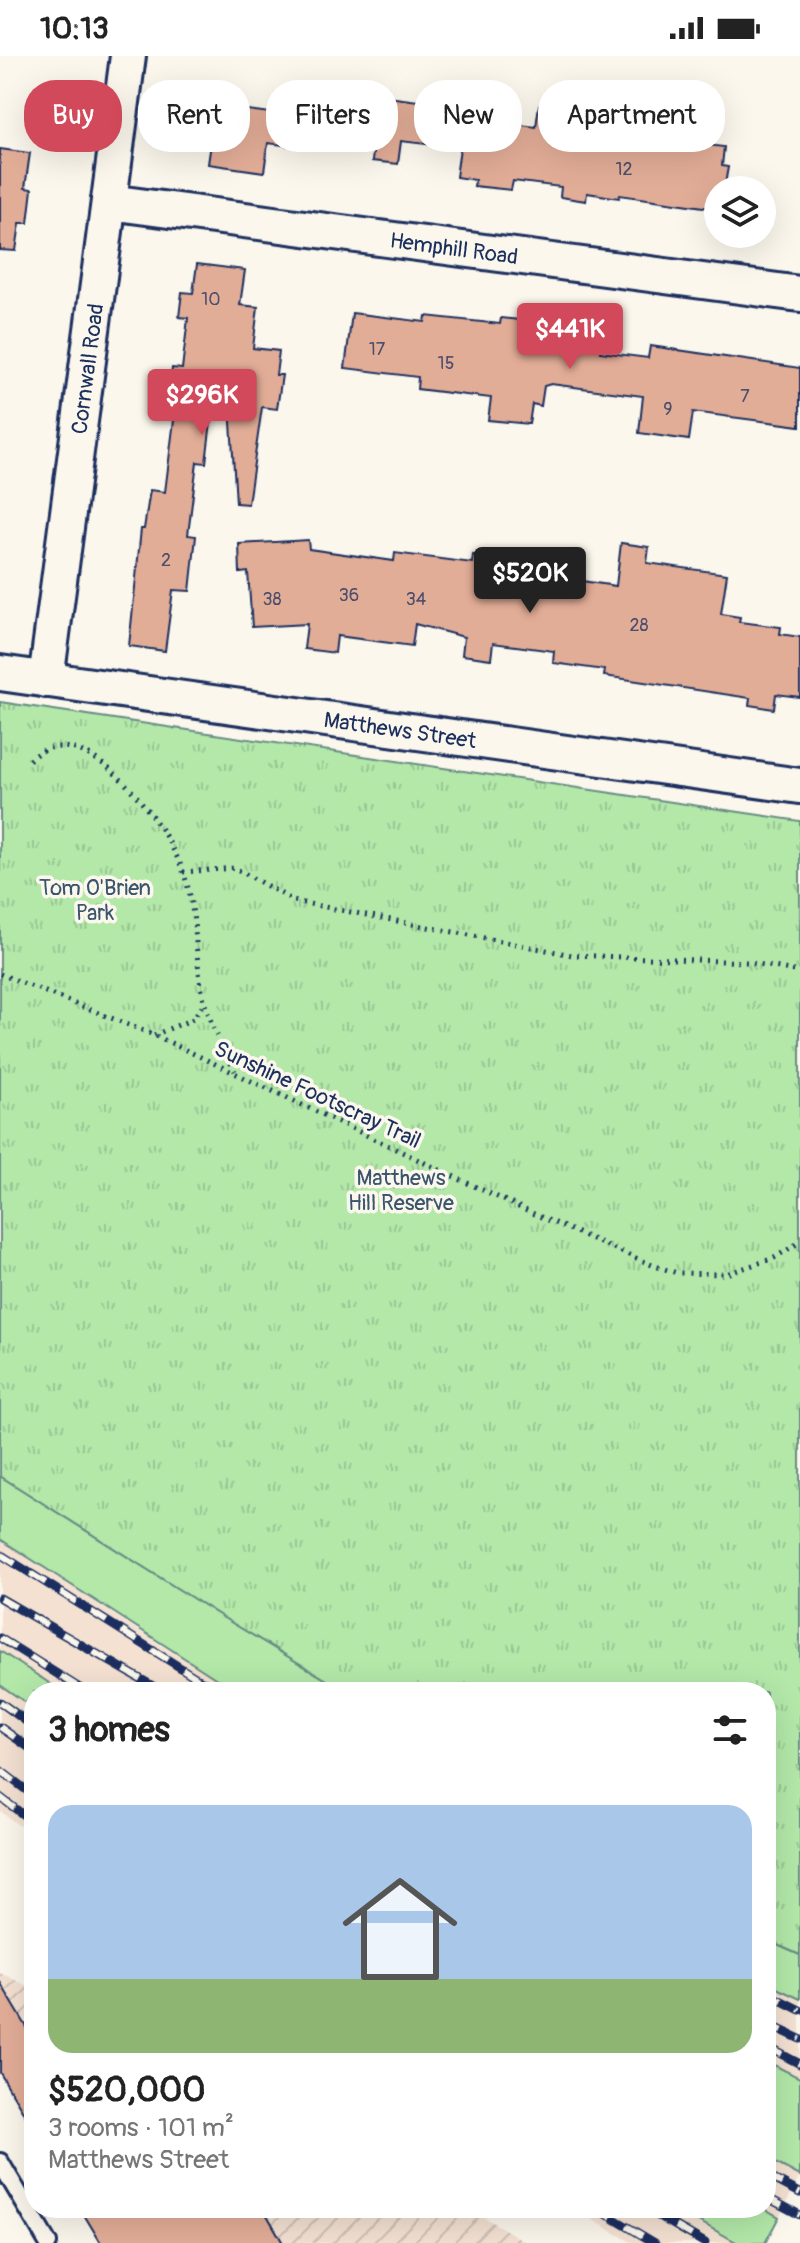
<!DOCTYPE html>
<html lang="en">
<head>
<meta charset="utf-8">
<style>
	:root { --surface:#fff; --page:#f6f6f6; --text:#222; --muted:#767676; --line:#e0e0e0; --accent:#d1495b }
	body { margin:0; font-family:Pangolin,sans-serif; background:var(--page); color:var(--text); height:100vh; display:flex; flex-direction:column; font-size:30px; white-space:nowrap }
	* { box-sizing:border-box; margin:0 }
	p { font-size:26px; color:var(--muted) }
	.icon { flex:none; width:44px; height:44px; fill:none; stroke:currentColor; stroke-width:2; stroke-linecap:round; stroke-linejoin:round }
	.map { position:relative; flex:1; overflow:hidden }
	.details { position:absolute; left:24px; top:1626px; width:752px; height:536px; display:flex; flex-direction:column; background:var(--surface); border-radius:32px; box-shadow:0 8px 32px #0002 }
	.details>* { flex:none }
	.top-card { position:absolute; left:24px; top:24px; width:752px; height:72px; display:flex; gap:16px }
	.fabs { position:absolute; left:704px; top:120px; display:grid; gap:16px }
	.fabs a { display:grid; place-items:center; width:72px; height:72px; border-radius:50%; background:var(--surface); box-shadow:0 8px 32px #0002; font-size:40px }
	.price { position:absolute; translate:-50% -68px; padding:0 18px; border-radius:8px; background:var(--accent); color:#fff; font-size:26px; line-height:52px; filter:drop-shadow(0 2px 4px #0008) }
	.price::after { content:''; position:absolute; left:50%; top:48px; width:24px; height:18px; margin-left:-12px; background:inherit; clip-path:polygon(0 0,100% 0,50% 100%) }
	.price.on { background:#222; color:#fff }
	ul { padding:0; list-style:none }
	li { display:grid; align-content:center; gap:16px; height:424px; padding:0 24px }
	li+li { border-top:2px solid var(--line) }
	li span { display:grid; place-items:center; height:248px; border-radius:24px; color:#555 }
	li>.icon { margin-inline-start:auto }
	span .icon { width:144px; height:144px; fill:#fffc; stroke-width:1 }
	li b { font-size:34px }
	h2 { display:flex; justify-content:space-between; align-items:center; height:96px; padding:0 24px; font-size:34px }
	.chip { padding:0 28px; border-radius:32px; background:var(--surface); box-shadow:0 8px 32px #0002; font-size:28px; line-height:72px }
	.chip.on { background:var(--accent); color:#fff }
	.status { display:flex; justify-content:space-between; align-items:center; height:56px; padding:0 40px; background:var(--surface); direction:ltr }
	.status svg { height:22px; fill:currentColor }
	.map>svg:first-child { display:block }
</style>
</head>
<body>
<div class="status"><b>10:13</b><svg viewBox="0 0 49 12"><path d="M0 12V9h3v3zM5 12V6h3v6zM10 12V3h3v9zM15 12V0h3v12zM26 1h20v11H26zM47 4h2v5h-2z"/></svg></div>
<div class="map">
<svg width="800" height="2187" viewBox="0 0 800 2187">
	<defs>
		<pattern id="industrial-furrows" width="10" height="10" patternUnits="userSpaceOnUse" patternTransform="scale(2)"><rect width="10" height="10" fill="#f4e1d2"/><path d="M-1 1l2-2M0 10L10 0M9 11l2-2" fill="none" stroke="#d1c1b7"/></pattern>
		<pattern id="park-tufts" width="24" height="20" patternUnits="userSpaceOnUse" patternTransform="scale(2)"><rect width="24" height="20" fill="#b3e8a9"/><path d="M3 7l-1-3M5 7V3M7 7l1-3M15 17l-1-3M17 17v-4M19 17l1-3" fill="none" stroke="#99c794"/></pattern>
	</defs>
	<rect width="100%" height="100%" fill="#fbf7ec"/>
	<filter id="ink" filterUnits="userSpaceOnUse"><feTurbulence type="fractalNoise" baseFrequency=".0125" numOctaves="2"/><feDisplacementMap in="SourceGraphic" scale="16" xChannelSelector="R" yChannelSelector="G"/><feConvolveMatrix kernelMatrix="1 2 1 2 8 2 1 2 1" color-interpolation-filters="sRGB"/></filter>
	<g filter="url(#ink)">
		<g fill="#f4e1d2">
			<path d="M 0,1483 L 156,1586 L 237,1636 L 63,1636 L 0,1595 Z"/>
			<path d="M 0,1629 L 34,1652 L 34,1781 L 0,1755 Z"/>
			<path d="M 766,1927 L 800,1943 L 800,2022 L 766,2005 Z"/>
			<path d="M 766,2102 L 800,2120 L 779,2161 L 763,2152 L 766,2152 Z"/>
			<path d="M 572,2152 L 675,2152 L 738,2187 L 633,2187 Z"/>
		</g>
		<g fill="url(#industrial-furrows)">
			<path d="M 0,1917 L 34,1933 L 34,1980 L 0,1924 Z"/>
			<path d="M 138,2152 L 468,2152 L 528,2187 L 159,2187 Z"/>
		</g>
		<g fill="#b3e8a9" stroke="#678c84" stroke-width="2">
			<path d="M 0,1420 L 224,1562 L 347,1636 L 237,1636 L 0,1483 Z"/>
			<path d="M 0,1595 L 63,1636 L 34,1636 L 34,1652 L 0,1629 Z"/>
			<path d="M 766,1884 L 800,1899 L 800,1943 L 766,1927 Z"/>
			<path d="M 766,2005 L 800,2022 L 800,2120 L 766,2102 Z"/>
			<path d="M 675,2152 L 763,2152 L 779,2161 L 765,2187 L 738,2187 Z"/>
		</g>
		<path fill="url(#park-tufts)" stroke="#678c84" stroke-width="2" d="M 0,646 L 800,765 L 800,1899 L 766,1884 L 766,1636 L 347,1636 L 224,1562 L 0,1420 Z"/>
		<g fill="#e2ad97" stroke="#1b2f5e" stroke-width="2">
			<path d="M 380,40 L 434,47 L 433,58 L 536,71 L 539,49 L 597,57 L 594,84 L 675,94 L 676,85 L 724,91 L 722,110 L 728,111 L 724,134 L 718,134 L 718,153 L 620,139 L 619,142 L 587,137 L 586,145 L 560,141 L 561,131 L 513,125 L 511,134 L 474,130 L 475,124 L 456,121 L 460,92 L 401,85 L 398,108 L 372,105 Z"/>
			<path d="M 208,49 L 302,61 L 298,91 L 268,87 L 264,116 L 208,108 L 212,80 L 204,79 Z"/>
			<path d="M 0,93 L 30,97 L 25,132 L 32,133 L 28,167 L 20,167 L 16,195 L 0,194 Z"/>
			<path d="M 197,208 L 245,214 L 240,249 L 258,251 L 253,292 L 279,295 L 276,319 L 282,319 L 277,353 L 262,351 L 248,448 L 236,447 L 230,350 L 213,349 L 206,407 L 197,406 L 188,479 L 196,480 L 190,535 L 173,534 L 165,595 L 129,590 L 141,473 L 144,473 L 150,434 L 165,436 L 177,340 L 169,339 L 172,312 L 182,313 L 188,262 L 179,261 L 182,236 L 193,237 Z"/>
			<path d="M 352,257 L 425,266 L 426,260 L 500,268 L 501,262 L 529,265 L 529,271 L 602,281 L 600,296 L 648,302 L 650,290 L 800,312 L 800,370 L 693,356 L 689,384 L 639,377 L 643,340 L 551,328 L 544,330 L 541,350 L 532,348 L 529,368 L 488,364 L 491,342 L 417,333 L 418,321 L 345,312 Z"/>
			<path d="M 308,484 L 309,493 L 394,505 L 395,497 L 472,507 L 473,499 L 509,504 L 507,514 L 616,530 L 621,487 L 649,491 L 647,507 L 727,518 L 721,558 L 740,561 L 739,566 L 781,571 L 780,578 L 800,581 L 800,641 L 776,638 L 774,653 L 749,649 L 750,642 L 604,620 L 605,614 L 553,607 L 554,595 L 493,587 L 491,603 L 462,599 L 464,581 L 415,568 L 412,590 L 337,580 L 335,597 L 304,593 L 307,568 L 252,571 L 248,516 L 240,517 L 239,488 Z"/>
			<path d="M 0,1926 L 34,1983 L 34,2074 L 0,2017 Z"/>
			<path d="M 80,2152 L 263,2152 L 283,2187 L 101,2187 Z"/>
		</g>
		<g fill="none" stroke-linecap="round" stroke-linejoin="round">
			<g stroke="#1b2f5e" stroke-width="22">
				<path id="lane" d="M 0,2106 L 48,2187"/>
			</g>
			<g stroke="#1b2f5e" stroke-width="40">
				<g id="street">
					<path id="s1" d="M 109,146 L 800,238"/>
					<path id="s2" d="M 0,617 L 800,730"/>
					<path id="s3" d="M 46,624 L 128,0"/>
				</g>
			</g>
			<g stroke="#1b2f5e" stroke-width="5" stroke-dasharray="2 6" stroke-linecap="butt">
				<path d="M 29,704 C 83,653 162,764 181,810 C 199,854 193,903 205,948 C 212,971 223,993 235,1015"/>
				<path d="M 183,816 L 235,812 L 294,845 L 572,899 L 747,906 L 800,916"/>
				<path d="M 0,918 L 154,979 L 527,1155 L 652,1209 L 677,1217 L 726,1218 L 774,1202 L 800,1186"/>
				<path d="M 154,979 L 193,963 L 204,947"/>
			</g>
			<use href="#lane" stroke="#fbf7ec" stroke-width="16"/>
			<use href="#street" stroke="#fbf7ec" stroke-width="34"/>
			<g stroke="#1b2f5e" stroke-width="9">
				<g id="rail">
					<path d="M 0,1498 L 219,1636"/>
					<path d="M 0,1542 L 163,1636"/>
					<path d="M 0,1582 L 86,1636"/>
					<path d="M 0,1646 L 34,1671"/>
					<path d="M 0,1671 L 34,1695"/>
					<path d="M 0,1714 L 34,1740"/>
					<path d="M 0,1741 L 34,1767"/>
					<path d="M 766,1937 L 800,1954"/>
					<path d="M 766,1967 L 800,1983"/>
					<path d="M 766,1990 L 800,2008"/>
					<path d="M 766,2119 L 800,2137"/>
					<path d="M 766,2141 L 800,2159"/>
					<path d="M 596,2152 L 655,2187"/>
					<path d="M 645,2152 L 705,2187"/>
				</g>
			</g>
			<use href="#rail" stroke="#fbf7ec" stroke-width="6" stroke-dasharray="18" stroke-linecap="butt"/>
		</g>
	</g>
	<g text-anchor="middle" stroke-width="7" stroke-linejoin="round" paint-order="stroke">
		<g font-size="18" fill="#4d4e6c">
			<text x="624" y="119">12</text>
			<text x="211" y="249">10</text>
			<text x="377" y="299">17</text>
			<text x="446" y="313">15</text>
			<text x="745" y="346">7</text>
			<text x="668" y="359">9</text>
			<text x="166" y="510">2</text>
			<text x="349" y="545">36</text>
			<text x="272" y="549">38</text>
			<text x="416" y="549">34</text>
			<text x="639" y="575">28</text>
		</g>
		<g font-size="22" fill="#1b2f5e" stroke="#fbf7ec">
			<text dy="8" stroke="none"><textPath href="#s1" startOffset="348">Hemphill Road</textPath></text>
			<text dy="8" stroke="none"><textPath href="#s3" startOffset="314">Cornwall Road</textPath></text>
			<text dy="8" stroke="none"><textPath href="#s2" startOffset="404">Matthews Street</textPath></text>
			<text transform="translate(318 1038) rotate(25)" y="8">Sunshine Footscray Trail</text>
		</g>
		<g font-size="22" fill="#39546d" stroke="#fbf7ec">
			<text x="95" y="839">Tom O'Brien<tspan x="95" dy="25">Park</tspan></text>
			<text x="401" y="1129">Matthews<tspan x="401" dy="25">Hill Reserve</tspan></text>
		</g>
	</g>
</svg>
<div class="fabs">
<a><svg class="icon" aria-label="layers" viewBox="0 0 24 24"><path d="M12 4l9 5-9 5-9-5zM3 14l9 5 9-5"/></svg></a>
</div>
<b class="price" style="left:570px;top:315px">$441K</b>
<b class="price" style="left:202px;top:381px">$296K</b>
<b class="price on" style="left:530px;top:559px">$520K</b>
<div class="top-card">
<a class="chip on">Buy</a>
<a class="chip">Rent</a>
<a class="chip">Filters</a>
<a class="chip">New</a>
<a class="chip">Apartment</a>
</div>
<section class="details">
<h2>3 homes<svg class="icon" aria-label="filters" viewBox="0 0 24 24"><path d="M4 7h16M4 17h16"/><circle cx="9" cy="7" r="2"/><circle cx="15" cy="17" r="2"/></svg></h2>
<ul>
<li><span style="background:linear-gradient(#a9c7e8 70%,#8fb573 0)"><svg class="icon" aria-label="home" viewBox="0 0 24 24"><path d="M3 11l9-7 9 7M6 9v11h12V9"/></svg></span><div><b>$520,000</b><p>3 rooms · 101 m²</p><p>Matthews Street</p></div></li>
</ul>
</section>
</div>
</body>
</html>
